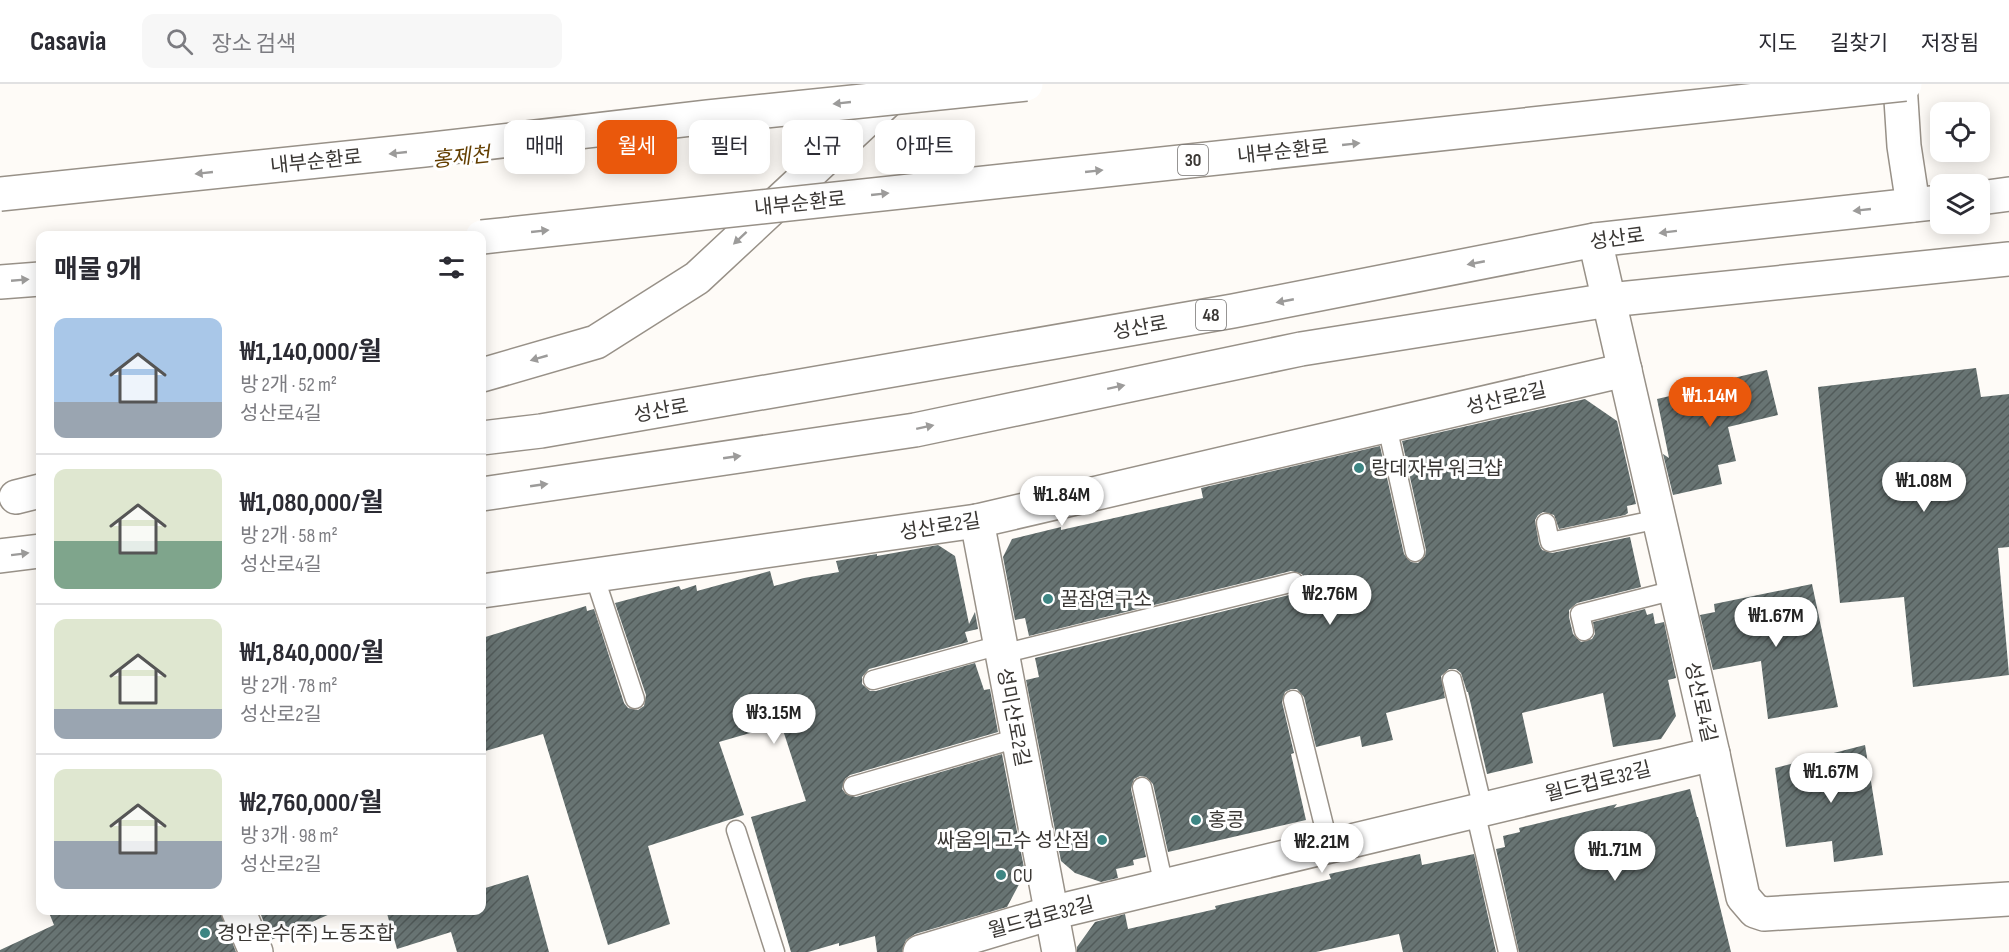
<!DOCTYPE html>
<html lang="ko">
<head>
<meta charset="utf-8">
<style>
	:root { --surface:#fff; --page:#f7f7f7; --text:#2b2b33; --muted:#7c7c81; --line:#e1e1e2; --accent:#ea580c }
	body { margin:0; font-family:"Sofia Sans Condensed","Noto Sans KR",sans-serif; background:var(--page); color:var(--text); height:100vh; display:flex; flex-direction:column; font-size:22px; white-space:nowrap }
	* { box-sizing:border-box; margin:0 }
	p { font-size:20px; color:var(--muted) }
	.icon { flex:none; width:33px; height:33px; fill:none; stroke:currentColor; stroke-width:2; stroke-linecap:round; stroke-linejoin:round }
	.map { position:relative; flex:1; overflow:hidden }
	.panel { position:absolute; left:36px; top:147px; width:450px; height:684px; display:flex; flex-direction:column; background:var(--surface); border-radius:12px; box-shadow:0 3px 15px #0003 }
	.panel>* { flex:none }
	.guide { position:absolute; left:504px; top:36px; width:570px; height:54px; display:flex; gap:12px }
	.buttons { position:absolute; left:1930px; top:18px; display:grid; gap:12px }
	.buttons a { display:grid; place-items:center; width:60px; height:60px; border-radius:12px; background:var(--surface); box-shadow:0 3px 15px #0003; font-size:30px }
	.price { position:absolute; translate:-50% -51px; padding:0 14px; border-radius:21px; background:#fff; color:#222; font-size:20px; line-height:39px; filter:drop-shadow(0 2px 3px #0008) }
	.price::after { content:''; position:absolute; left:50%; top:36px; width:18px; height:14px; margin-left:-9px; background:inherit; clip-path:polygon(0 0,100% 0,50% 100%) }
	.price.selected { background:var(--accent); color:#fff }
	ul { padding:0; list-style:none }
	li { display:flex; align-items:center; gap:18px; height:150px; padding:0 18px }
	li+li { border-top:2px solid var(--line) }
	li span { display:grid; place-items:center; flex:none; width:168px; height:120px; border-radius:12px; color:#555 }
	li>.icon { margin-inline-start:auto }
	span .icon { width:72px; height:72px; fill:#fffc; stroke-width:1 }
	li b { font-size:26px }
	h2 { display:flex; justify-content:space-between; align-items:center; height:72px; padding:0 18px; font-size:26px }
	.chip { padding:0 21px; border-radius:12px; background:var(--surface); box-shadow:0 3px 15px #0003; font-size:21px; line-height:54px }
	.chip.selected { background:var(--accent); color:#fff }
	header { display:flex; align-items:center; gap:36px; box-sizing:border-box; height:84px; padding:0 30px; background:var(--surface); border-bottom:2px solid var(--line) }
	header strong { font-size:28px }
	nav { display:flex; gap:33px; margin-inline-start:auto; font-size:21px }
	.search { width:420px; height:54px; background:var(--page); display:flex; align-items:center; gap:15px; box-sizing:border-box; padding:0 21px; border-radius:12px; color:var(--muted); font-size:22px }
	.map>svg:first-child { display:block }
</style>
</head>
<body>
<header>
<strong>Casavia</strong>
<div class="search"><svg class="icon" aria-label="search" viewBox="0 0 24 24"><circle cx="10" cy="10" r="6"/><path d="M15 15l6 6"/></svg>장소 검색</div>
<nav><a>지도</a><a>길찾기</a><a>저장됨</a></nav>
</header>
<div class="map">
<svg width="2009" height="868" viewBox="0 0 2009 868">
	<defs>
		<pattern id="building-hatch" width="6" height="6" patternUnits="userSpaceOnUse" patternTransform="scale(1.5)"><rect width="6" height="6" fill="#687473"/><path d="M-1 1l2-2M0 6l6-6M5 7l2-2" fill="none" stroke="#525b5a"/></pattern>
	</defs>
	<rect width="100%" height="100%" fill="#fefbf7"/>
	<path fill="#fefbf7" d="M 935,0 L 2006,0 L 2003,3 L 482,152 L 40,152 L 40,202 L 0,206 L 0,98 Z"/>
	<g fill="url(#building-hatch)">
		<path d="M 1976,284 L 1981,313 L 2009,310 L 2009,463 L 1998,464 L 2009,591 L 1913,603 L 1904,513 L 1840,519 L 1818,303 Z"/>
		<path d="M 1767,286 L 1778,331 L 1728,343 L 1736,377 L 1718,381 L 1722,400 L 1673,411 L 1663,370 L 1669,374 L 1657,315 L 1726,299 L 1725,296 Z"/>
		<path d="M 1585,315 L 1617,337 L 1636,420 L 1627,422 L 1628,429 L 1625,431 L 1559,445 L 1554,431 L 1543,428 L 1538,431 L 1535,436 L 1539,460 L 1542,466 L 1552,469 L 1630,453 L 1641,503 L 1577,519 L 1569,526 L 1569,533 L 1573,550 L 1581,558 L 1592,555 L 1595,550 L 1593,538 L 1645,525 L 1647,531 L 1653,529 L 1655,540 L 1664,538 L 1676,594 L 1668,596 L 1676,632 L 1661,655 L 1613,663 L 1603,609 L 1522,629 L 1533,679 L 1487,690 L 1468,608 L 1467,608 L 1461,589 L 1456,585 L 1449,585 L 1441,592 L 1445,614 L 1386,629 L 1393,656 L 1362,663 L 1360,652 L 1316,663 L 1304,613 L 1297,605 L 1291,605 L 1285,608 L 1282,618 L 1294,669 L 1291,670 L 1306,736 L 1168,768 L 1153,700 L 1146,693 L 1140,692 L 1134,695 L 1131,705 L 1146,773 L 1133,776 L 1134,781 L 1116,785 L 1118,794 L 1101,798 L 1075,789 L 1061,777 L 1026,596 L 1039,593 L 1035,574 L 1297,509 L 1302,506 L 1305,496 L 1302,490 L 1291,487 L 1029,552 L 1025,534 L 1015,536 L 1003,473 L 1012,455 L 1061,443 L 1061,446 L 1203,414 L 1201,404 L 1380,362 L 1404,470 L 1411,478 L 1418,479 L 1425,472 L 1426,466 L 1402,357 Z"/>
		<path d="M 938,461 L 955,472 L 969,540 L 975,528 L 978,545 L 965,548 L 968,558 L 869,585 L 862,593 L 862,600 L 870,607 L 876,607 L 975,579 L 984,606 L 990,605 L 998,648 L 850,691 L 845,695 L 842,705 L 846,710 L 856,713 L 1002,670 L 1025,789 L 1007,823 L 915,850 L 906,856 L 902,868 L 877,868 L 875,852 L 839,862 L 839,859 L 808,868 L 791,868 L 751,733 L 806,717 L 781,640 L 719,658 L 744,731 L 648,762 L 670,840 L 608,861 L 543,650 L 482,668 L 482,554 L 586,522 L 587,527 L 594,525 L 624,619 L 628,624 L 638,626 L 644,622 L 646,611 L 615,519 L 679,502 L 681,506 L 696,501 L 697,507 L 770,487 L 774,502 L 804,494 L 839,488 L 836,477 L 877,470 L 877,472 Z"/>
		<path d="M 1812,500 L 1838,623 L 1768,635 L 1761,577 L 1713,586 L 1700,531 L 1715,528 L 1714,520 Z"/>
		<path d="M 1865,661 L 1883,771 L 1834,778 L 1832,757 L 1786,763 L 1775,684 Z"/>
		<path d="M 1690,705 L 1697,733 L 1698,733 L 1731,868 L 1519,868 L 1496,765 L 1505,763 L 1503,752 L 1520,748 L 1519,744 L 1617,720 L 1614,724 Z"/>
		<path d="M 1420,770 L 1422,781 L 1474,770 L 1496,868 L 1403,868 L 1399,850 L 1316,868 L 1077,868 L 1077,863 L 1095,838 L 1125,830 L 1128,845 L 1216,825 L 1215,822 L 1331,795 L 1329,790 Z"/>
		<path d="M 528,791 L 549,868 L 457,868 L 451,848 L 397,865 L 386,826 L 482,826 L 482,805 Z"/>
		<path d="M 48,826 L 220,826 L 236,868 L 0,868 L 0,866 L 54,841 Z"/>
		<path d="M 259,826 L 339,826 L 271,856 Z"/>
	</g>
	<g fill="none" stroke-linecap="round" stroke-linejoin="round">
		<g stroke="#989188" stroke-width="21">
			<g id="lane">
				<path d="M 1387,342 L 1415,468"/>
				<path d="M 1546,439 L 1550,458 L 1659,435"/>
				<path d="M 594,491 L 635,615"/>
				<path d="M 1584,547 L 1580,530 L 1675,506"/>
				<path d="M 1002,570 L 1294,498"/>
				<path d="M 873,596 L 1000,561"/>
				<path d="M 1452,596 L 1483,725"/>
				<path d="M 1293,616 L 1329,762"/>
				<path d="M 853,702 L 1018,654"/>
				<path d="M 1142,703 L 1164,802"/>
				<path d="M 1475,727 L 1508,868"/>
				<path d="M 736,746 L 775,868"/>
			</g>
		</g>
		<g stroke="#989188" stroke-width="36">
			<g id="street">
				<path d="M 1595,156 L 1713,670 L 1743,813 L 1755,827 L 1764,830 L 2009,815"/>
				<path d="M 977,437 L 1059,868"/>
				<path d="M 482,507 L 977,437 L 1625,286"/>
				<path d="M 238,826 L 256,868"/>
				<path d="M 920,868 L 1051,829 L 1713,670"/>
			</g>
		</g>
		<g stroke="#989188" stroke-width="36">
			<path id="secondary" d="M 1900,0 L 1904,62 L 1913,121"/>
		</g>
		<g stroke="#989188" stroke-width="36">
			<g id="primary">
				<path d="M 1980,114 L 2009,110"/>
				<path d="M 482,354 L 541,347 L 1233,227 L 1595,156 L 1941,118"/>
				<path d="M 482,410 L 915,346 L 1301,265 L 1609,216 L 2009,175"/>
				<path d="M 0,472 L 40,467"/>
			</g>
		</g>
		<g stroke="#989188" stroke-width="36">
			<g id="highway">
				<path d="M 0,198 L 40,195"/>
				<path d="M 482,291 L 596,258 L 697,194 L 902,3"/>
				<path d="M 16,413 L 40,407"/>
			</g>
		</g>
		<use href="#lane" stroke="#fff" stroke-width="18"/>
		<use href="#street" stroke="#fff" stroke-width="33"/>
		<use href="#secondary" stroke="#fff" stroke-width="33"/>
		<use href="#primary" stroke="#fff" stroke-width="33"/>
		<use href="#highway" stroke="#fff" stroke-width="33"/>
		<g stroke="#989188" stroke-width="36" stroke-linecap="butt">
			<g id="highway-bridge">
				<path d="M 0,110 L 424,66 L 708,33 L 1026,0"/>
				<path d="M 482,153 L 1905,0"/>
			</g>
		</g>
		<use href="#highway-bridge" stroke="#fff" stroke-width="33"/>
	</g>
	<defs><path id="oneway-solid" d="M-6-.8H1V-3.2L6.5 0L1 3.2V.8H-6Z" transform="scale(1.5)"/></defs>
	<g fill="#9c9b9a">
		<use href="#oneway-solid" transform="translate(842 19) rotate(174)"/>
		<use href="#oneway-solid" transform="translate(1351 60) rotate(-6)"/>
		<use href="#oneway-solid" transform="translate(398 69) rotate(174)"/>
		<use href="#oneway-solid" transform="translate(1094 87) rotate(-6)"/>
		<use href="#oneway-solid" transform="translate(204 89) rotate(174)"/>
		<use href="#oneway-solid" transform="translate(880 110) rotate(-6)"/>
		<use href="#oneway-solid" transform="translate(1862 126) rotate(174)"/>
		<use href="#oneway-solid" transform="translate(540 147) rotate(-6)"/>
		<use href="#oneway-solid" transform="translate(1668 148) rotate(173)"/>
		<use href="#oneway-solid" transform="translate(740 154) rotate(137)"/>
		<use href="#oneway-solid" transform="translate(1476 179) rotate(169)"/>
		<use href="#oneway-solid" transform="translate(20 196) rotate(-5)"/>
		<use href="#oneway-solid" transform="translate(1285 217) rotate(169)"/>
		<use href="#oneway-solid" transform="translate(539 274) rotate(164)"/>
		<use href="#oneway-solid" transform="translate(1116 303) rotate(-12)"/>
		<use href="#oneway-solid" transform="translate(925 343) rotate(-12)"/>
		<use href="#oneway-solid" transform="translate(732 373) rotate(-8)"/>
		<use href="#oneway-solid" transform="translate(539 401) rotate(-8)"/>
		<use href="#oneway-solid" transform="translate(20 470) rotate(-7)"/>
	</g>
	<g fill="#3d8583" stroke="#fff" stroke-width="2">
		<circle cx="1359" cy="384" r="6"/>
		<circle cx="1048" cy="515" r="6"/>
		<circle cx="1196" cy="736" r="6"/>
		<circle cx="1102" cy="756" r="6"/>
		<circle cx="1001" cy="791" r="6"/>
		<circle cx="205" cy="849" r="6"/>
	</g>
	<g text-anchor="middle" stroke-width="6" stroke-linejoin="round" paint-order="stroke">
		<g fill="#fff" stroke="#757371" stroke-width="1.5">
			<rect x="1178" y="61" width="30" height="30" rx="4.5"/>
			<rect x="1196" y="216" width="30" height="30" rx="4.5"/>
		</g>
		<g font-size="18" font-weight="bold" fill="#3a3734">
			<text x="1193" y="82">30</text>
			<text x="1211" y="237">48</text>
		</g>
		<g font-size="20" fill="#3a3734" stroke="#fff">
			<text transform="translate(1283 67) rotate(-6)" y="7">내부순환로</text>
			<text transform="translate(316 77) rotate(-6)" y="7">내부순환로</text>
			<text transform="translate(800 119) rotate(-6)" y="7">내부순환로</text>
			<text transform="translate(1617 154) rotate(-8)" y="7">성산로</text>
			<text transform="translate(1140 243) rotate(-10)" y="7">성산로</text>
			<text transform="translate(1506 314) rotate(-13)" y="7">성산로2길</text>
			<text transform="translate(661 326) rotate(-10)" y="7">성산로</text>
			<text transform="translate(940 442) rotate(-9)" y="7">성산로2길</text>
			<text transform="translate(1701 618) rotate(77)" y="7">성산로4길</text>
			<text transform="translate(1014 633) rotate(79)" y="7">성미산로2길</text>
			<text transform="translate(1598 697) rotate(-14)" y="7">월드컵로32길</text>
			<text transform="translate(1041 833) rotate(-15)" y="7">월드컵로32길</text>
		</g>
		<g font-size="20" fill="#3a3734" stroke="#fff" text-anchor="start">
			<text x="1371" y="391">랑데자뷰 워크샵</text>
			<text x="1060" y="522">꿀잠연구소</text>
			<text x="1208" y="743">홍콩</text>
			<text x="1090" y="763" text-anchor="end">싸움의 고수 성산점</text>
			<text x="1013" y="798">CU</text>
			<text x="217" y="856">경안운수(주) 노동조합</text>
		</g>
		<g font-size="21" font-style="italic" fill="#633e00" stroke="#fff">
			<text transform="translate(461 73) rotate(-6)" y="7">홍제천</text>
		</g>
	</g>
</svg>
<div class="buttons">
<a><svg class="icon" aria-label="locate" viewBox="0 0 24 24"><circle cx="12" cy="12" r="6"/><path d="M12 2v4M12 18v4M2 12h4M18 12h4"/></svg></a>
<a><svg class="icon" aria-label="layers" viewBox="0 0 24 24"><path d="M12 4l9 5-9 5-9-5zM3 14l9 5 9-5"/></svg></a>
</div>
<b class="price selected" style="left:1710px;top:344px">₩1.14M</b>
<b class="price" style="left:1924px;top:429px">₩1.08M</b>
<b class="price" style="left:1062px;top:443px">₩1.84M</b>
<b class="price" style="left:1330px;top:542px">₩2.76M</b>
<b class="price" style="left:1776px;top:564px">₩1.67M</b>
<b class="price" style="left:774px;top:661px">₩3.15M</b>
<b class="price" style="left:1831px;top:720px">₩1.67M</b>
<b class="price" style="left:1322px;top:790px">₩2.21M</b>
<b class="price" style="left:1615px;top:798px">₩1.71M</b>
<div class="guide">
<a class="chip">매매</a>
<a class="chip selected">월세</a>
<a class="chip">필터</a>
<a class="chip">신규</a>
<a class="chip">아파트</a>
</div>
<section class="panel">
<h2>매물 9개<svg class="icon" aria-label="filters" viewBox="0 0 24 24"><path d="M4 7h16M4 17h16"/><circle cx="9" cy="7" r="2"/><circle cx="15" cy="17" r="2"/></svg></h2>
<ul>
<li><span style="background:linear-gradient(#a9c7e8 70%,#9aa5b1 0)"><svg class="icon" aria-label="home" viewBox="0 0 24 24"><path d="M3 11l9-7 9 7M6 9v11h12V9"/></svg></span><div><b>₩1,140,000/월</b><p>방 2개 · 52 m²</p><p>성산로4길</p></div></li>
<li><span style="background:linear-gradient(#dfe7d0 60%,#7fa58c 0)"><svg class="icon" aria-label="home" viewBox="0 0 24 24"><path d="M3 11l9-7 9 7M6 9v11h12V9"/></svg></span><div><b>₩1,080,000/월</b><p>방 2개 · 58 m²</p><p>성산로4길</p></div></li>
<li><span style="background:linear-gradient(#dfe7d0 75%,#9aa5b1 0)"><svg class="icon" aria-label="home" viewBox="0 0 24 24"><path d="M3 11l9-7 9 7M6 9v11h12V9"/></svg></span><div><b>₩1,840,000/월</b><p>방 2개 · 78 m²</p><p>성산로2길</p></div></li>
<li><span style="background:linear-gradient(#dfe7d0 60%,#9aa5b1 0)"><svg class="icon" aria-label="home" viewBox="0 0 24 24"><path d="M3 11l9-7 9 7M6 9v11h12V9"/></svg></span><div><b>₩2,760,000/월</b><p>방 3개 · 98 m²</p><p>성산로2길</p></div></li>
</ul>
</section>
</div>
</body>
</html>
